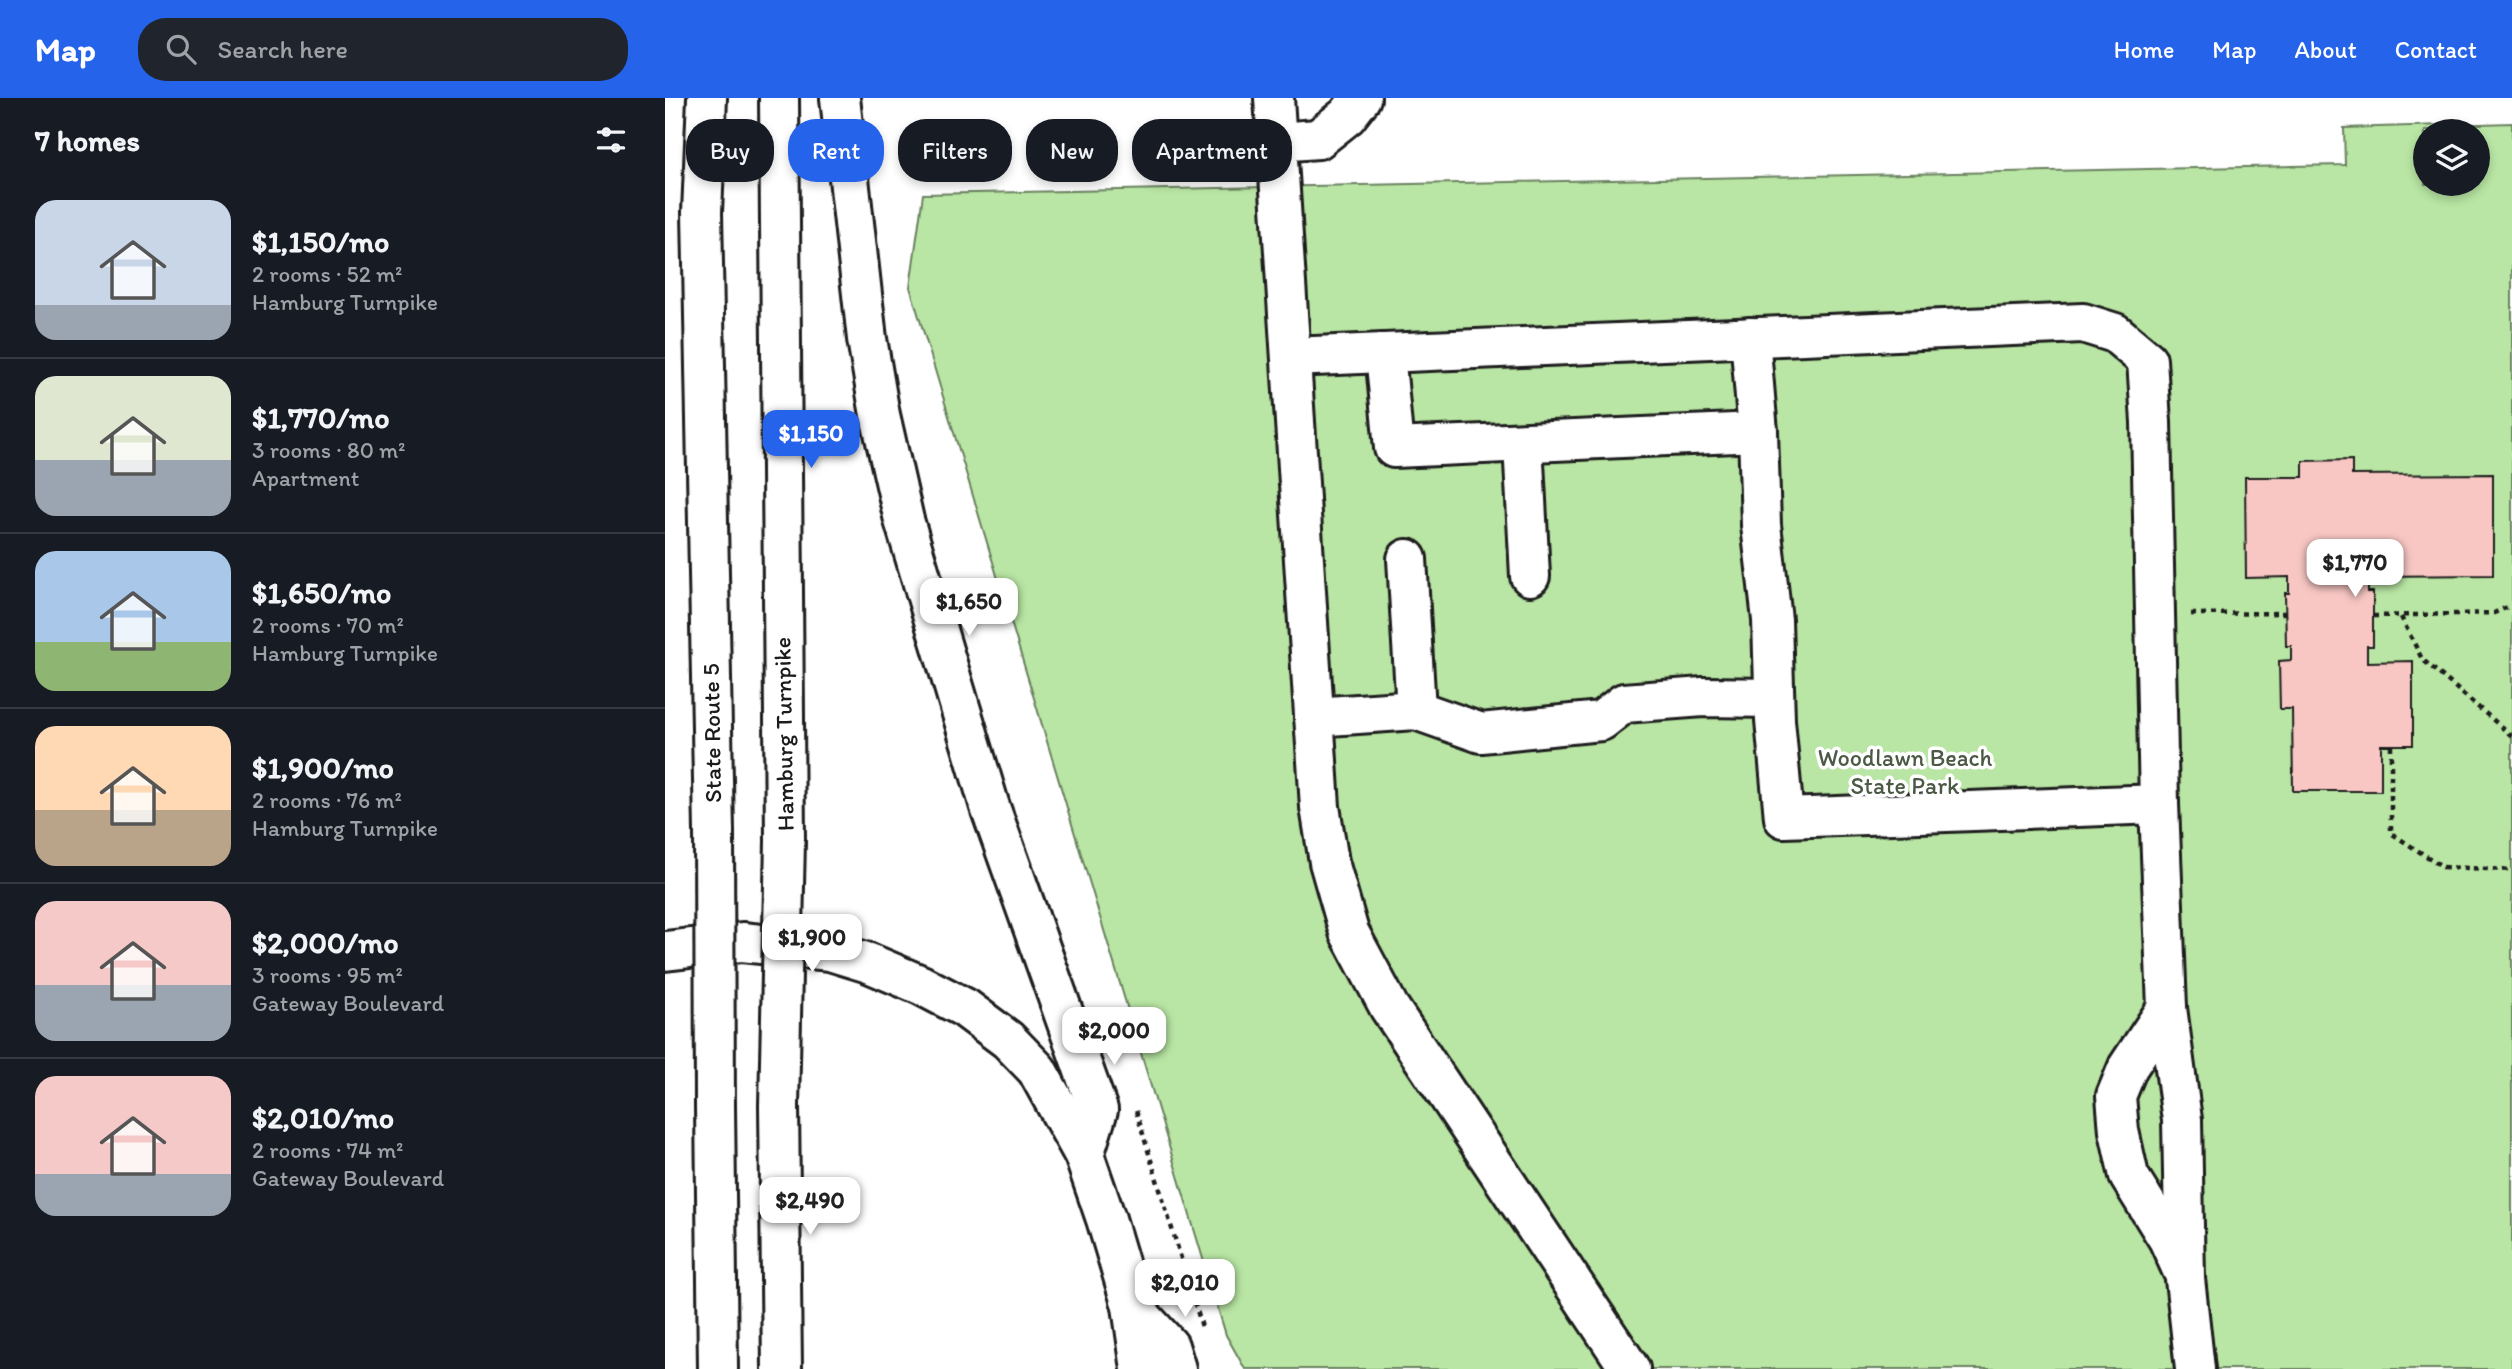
<!DOCTYPE html>
<html lang="en">
<head>
<meta charset="utf-8">
<style>
	:root { --surface:#171b24; --page:#20242c; --text:#f1f3f6; --muted:#9ea1a6; --line:#363941; --accent:#2563eb }
	body { margin:0; font-family:Itim,sans-serif; background:var(--page); color:var(--text); height:100vh; display:flex; flex-direction:column; font-size:26px; white-space:nowrap }
	* { box-sizing:border-box; margin:0 }
	p { font-size:23px; color:var(--muted) }
	.icon { flex:none; width:38px; height:38px; fill:none; stroke:currentColor; stroke-width:2; stroke-linecap:round; stroke-linejoin:round }
	.map { position:relative; flex:1; overflow:hidden }
	.drawer { display:flex; flex-direction:column; background:var(--surface); width:665px }
	.drawer>* { flex:none }
	.banner { position:absolute; left:21px; top:21px; width:665px; height:63px; display:flex; gap:14px }
	.tools { position:absolute; left:1748px; top:21px; display:grid; gap:14px }
	.tools a { display:grid; place-items:center; width:77px; height:77px; border-radius:50%; background:var(--surface); box-shadow:0 4px 10px #0003; font-size:35px }
	.price { position:absolute; translate:-50% -60px; padding:0 16px; border-radius:14px; background:#fff; color:#222; font-size:23px; line-height:46px; filter:drop-shadow(0 2px 4px #0008) }
	.price::after { content:''; position:absolute; left:50%; top:42px; width:21px; height:16px; margin-left:-10px; background:inherit; clip-path:polygon(0 0,100% 0,50% 100%) }
	.price.selected { background:var(--accent); color:#fff }
	ul { padding:0; list-style:none }
	li { display:flex; align-items:center; gap:21px; height:175px; padding:0 35px }
	li+li { border-top:2px solid var(--line) }
	li span { display:grid; place-items:center; flex:none; width:196px; height:140px; border-radius:21px; color:#555 }
	li>.icon { margin-inline-start:auto }
	span .icon { width:84px; height:84px; fill:#fffc; stroke-width:1 }
	li b { font-size:30px }
	h2 { display:flex; justify-content:space-between; align-items:center; height:84px; padding:0 35px; font-size:30px }
	.tag { padding:0 24px; border-radius:28px; background:var(--surface); box-shadow:0 4px 10px #0003; font-size:24px; line-height:63px }
	.tag.selected { background:var(--accent); color:#fff }
	header { display:flex; align-items:center; gap:42px; box-sizing:border-box; height:98px; padding:0 35px; background:var(--accent); color:#fff }
	header strong { font-size:33px }
	nav { display:flex; gap:38px; margin-inline-start:auto; font-size:24px }
	.search { width:490px; height:63px; background:var(--page); display:flex; align-items:center; gap:18px; box-sizing:border-box; padding:0 24px; border-radius:28px; color:var(--muted); font-size:26px }
	main { display:flex; flex:1; min-height:0 }
	.map>svg:first-child { display:block }
</style>
</head>
<body>
<header>
<strong>Map</strong>
<div class="search"><svg class="icon" aria-label="search" viewBox="0 0 24 24"><circle cx="10" cy="10" r="6"/><path d="M15 15l6 6"/></svg>Search here</div>
<nav><a>Home</a><a>Map</a><a>About</a><a>Contact</a></nav>
</header>
<main>
<section class="drawer">
<h2>7 homes<svg class="icon" aria-label="filters" viewBox="0 0 24 24"><path d="M4 7h16M4 17h16"/><circle cx="9" cy="7" r="2"/><circle cx="15" cy="17" r="2"/></svg></h2>
<ul>
<li><span style="background:linear-gradient(#c9d6e8 75%,#9aa5b1 0)"><svg class="icon" aria-label="home" viewBox="0 0 24 24"><path d="M3 11l9-7 9 7M6 9v11h12V9"/></svg></span><div><b>$1,150/mo</b><p>2 rooms · 52 m²</p><p>Hamburg Turnpike</p></div></li>
<li><span style="background:linear-gradient(#dfe7d0 60%,#9aa5b1 0)"><svg class="icon" aria-label="home" viewBox="0 0 24 24"><path d="M3 11l9-7 9 7M6 9v11h12V9"/></svg></span><div><b>$1,770/mo</b><p>3 rooms · 80 m²</p><p>Apartment</p></div></li>
<li><span style="background:linear-gradient(#a9c7e8 65%,#8fb573 0)"><svg class="icon" aria-label="home" viewBox="0 0 24 24"><path d="M3 11l9-7 9 7M6 9v11h12V9"/></svg></span><div><b>$1,650/mo</b><p>2 rooms · 70 m²</p><p>Hamburg Turnpike</p></div></li>
<li><span style="background:linear-gradient(#ffd9b3 60%,#b9a48a 0)"><svg class="icon" aria-label="home" viewBox="0 0 24 24"><path d="M3 11l9-7 9 7M6 9v11h12V9"/></svg></span><div><b>$1,900/mo</b><p>2 rooms · 76 m²</p><p>Hamburg Turnpike</p></div></li>
<li><span style="background:linear-gradient(#f6c9c9 60%,#9aa5b1 0)"><svg class="icon" aria-label="home" viewBox="0 0 24 24"><path d="M3 11l9-7 9 7M6 9v11h12V9"/></svg></span><div><b>$2,000/mo</b><p>3 rooms · 95 m²</p><p>Gateway Boulevard</p></div></li>
<li><span style="background:linear-gradient(#f6c9c9 70%,#9aa5b1 0)"><svg class="icon" aria-label="home" viewBox="0 0 24 24"><path d="M3 11l9-7 9 7M6 9v11h12V9"/></svg></span><div><b>$2,010/mo</b><p>2 rooms · 74 m²</p><p>Gateway Boulevard</p></div></li>
</ul>
</section>
<div class="map">
<svg width="1847" height="1271" viewBox="0 0 1847 1271">
	<rect width="100%" height="100%" fill="#fff"/>
	<filter id="ink" filterUnits="userSpaceOnUse"><feTurbulence type="fractalNoise" baseFrequency=".0143" numOctaves="2"/><feDisplacementMap in="SourceGraphic" scale="14" xChannelSelector="R" yChannelSelector="G"/><feConvolveMatrix kernelMatrix="1 2 1 2 8 2 1 2 1" color-interpolation-filters="sRGB"/></filter>
	<g filter="url(#ink)">
		<path fill="#b9e6a4" stroke="#6a8160" stroke-width="2" fill-rule="evenodd" d="M 1847,25 L 1847,1271 L 580,1271 L 561,1237 L 245,189 L 258,96 L 1680,67 L 1679,30 ZM 1760,33 L 1813,33 L 1813,86 L 1760,86 Z"/>
		<path fill="#f8c7c4" stroke="#1c1c1c" stroke-width="2" d="M 1687,362 L 1687,377 L 1828,376 L 1828,477 L 1703,478 L 1703,494 L 1708,494 L 1708,548 L 1702,548 L 1702,564 L 1748,563 L 1748,647 L 1716,647 L 1716,693 L 1628,693 L 1627,611 L 1615,611 L 1614,563 L 1626,562 L 1626,548 L 1621,548 L 1620,495 L 1624,495 L 1624,479 L 1581,480 L 1580,379 L 1638,379 L 1638,363 Z"/>
		<g fill="none" stroke-linecap="round" stroke-linejoin="round">
			<g stroke="#1c1c1c" stroke-width="44">
				<g id="minor">
					<path d="M 609,0 L 655,709 L 664,764 L 684,834 L 724,909 L 965,1271"/>
					<path d="M 611,44 L 653,41 L 682,18 L 696,0"/>
					<path d="M 1085,239 L 1093,334 L 1096,427 L 1107,522 L 1110,622 L 1119,720 L 1494,706"/>
					<path d="M 720,255 L 729,350 L 1093,334"/>
					<path d="M 626,259 L 1418,225 L 1450,235 L 1482,262 L 1486,324 L 1494,706 L 1502,910 L 1517,1022 L 1520,1181 L 1530,1271"/>
					<path d="M 858,345 L 865,478"/>
					<path d="M 742,461 L 751,612"/>
					<path d="M 649,619 L 751,612 L 816,635 L 936,623 L 959,605 L 1038,599 L 1109,600"/>
					<path d="M 1502,910 L 1463,969 L 1451,998 L 1454,1033 L 1464,1078 L 1503,1141 L 1517,1172"/>
					<path d="M 467,1208 L 504,1248 L 511,1271"/>
				</g>
			</g>
			<g stroke="#1c1c1c" stroke-width="44">
				<g id="major">
					<path d="M 42,0 L 37,114 L 49,734"/>
					<path d="M 114,0 L 120,743"/>
					<path d="M 175,0 L 202,241 L 215,317 L 239,422 L 325,709 L 433,1012 L 419,1057"/>
					<path d="M 50,1008 L 53,1271"/>
					<path d="M 114,1008 L 117,1271"/>
				</g>
			</g>
			<g stroke="#1c1c1c" stroke-width="44">
				<path id="highway" d="M 0,853 L 77,844 L 165,853 L 204,865 L 256,887 L 300,910 L 343,942 L 372,972 L 419,1057 L 441,1121 L 467,1208 L 476,1271"/>
			</g>
			<g stroke="#1c1c1c" stroke-width="4.5" stroke-dasharray="5 5" stroke-linecap="butt">
				<path d="M 1526,516 L 1620,515"/>
				<path d="M 1708,518 L 1829,515 L 1847,507"/>
				<path d="M 1736,519 L 1757,561 L 1847,638"/>
				<path d="M 1726,647 L 1726,735 L 1778,769 L 1847,772"/>
				<path d="M 471,1013 L 537,1229"/>
			</g>
			<use href="#minor" stroke="#fff" stroke-width="38"/>
			<use href="#major" stroke="#fff" stroke-width="38"/>
			<use href="#highway" stroke="#fff" stroke-width="38"/>
			<g stroke="#1c1c1c" stroke-width="44" stroke-linecap="butt">
				<g id="major-bridge">
					<path d="M 49,734 L 50,1008"/>
					<path d="M 114,1008 L 120,743"/>
				</g>
			</g>
			<use href="#major-bridge" stroke="#fff" stroke-width="38"/>
		</g>
	</g>
	<g text-anchor="middle" stroke-width="7" stroke-linejoin="round" paint-order="stroke">
		<g font-size="24" fill="#1c1c1c" stroke="#fff">
			<text transform="translate(47 635) rotate(-91)" y="8">State Route 5</text>
			<text transform="translate(119 636) rotate(-91)" y="8">Hamburg Turnpike</text>
		</g>
		<g font-size="24" fill="#4b5945" stroke="#fff">
			<text x="1240" y="668">Woodlawn Beach<tspan x="1240" dy="28">State Park</tspan></text>
		</g>
	</g>
</svg>
<div class="tools">
<a><svg class="icon" aria-label="layers" viewBox="0 0 24 24"><path d="M12 4l9 5-9 5-9-5zM3 14l9 5 9-5"/></svg></a>
</div>
<b class="price selected" style="left:146px;top:372px">$1,150</b>
<b class="price" style="left:1690px;top:501px">$1,770</b>
<b class="price" style="left:304px;top:540px">$1,650</b>
<b class="price" style="left:147px;top:876px">$1,900</b>
<b class="price" style="left:449px;top:969px">$2,000</b>
<b class="price" style="left:145px;top:1139px">$2,490</b>
<b class="price" style="left:520px;top:1221px">$2,010</b>
<div class="banner">
<a class="tag">Buy</a>
<a class="tag selected">Rent</a>
<a class="tag">Filters</a>
<a class="tag">New</a>
<a class="tag">Apartment</a>
</div>
</div>
</main>
</body>
</html>
